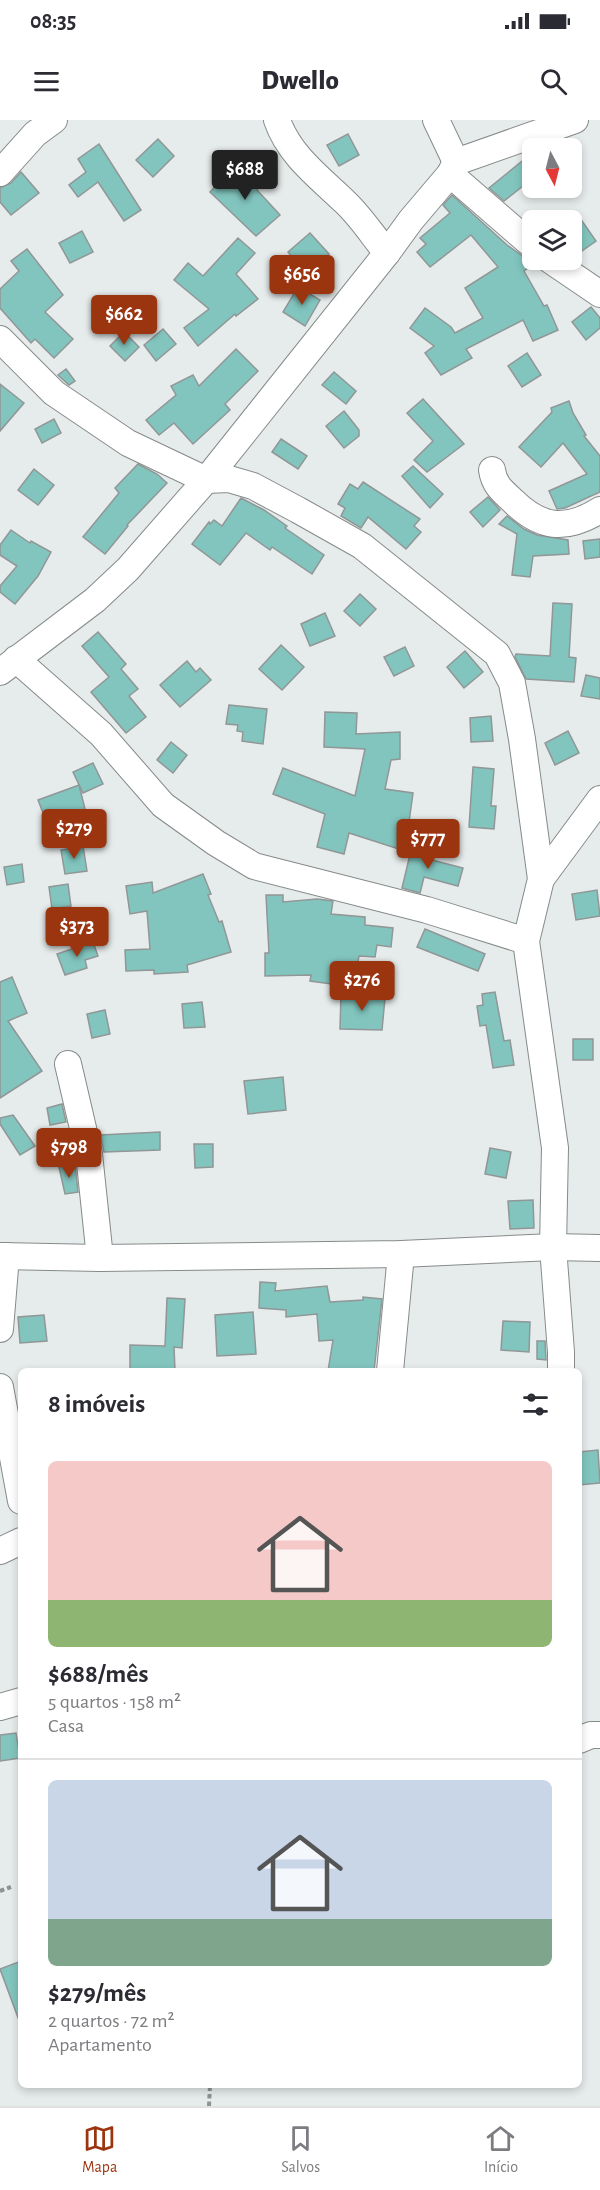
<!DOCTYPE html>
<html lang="pt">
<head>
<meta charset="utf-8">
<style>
	:root { --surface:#fff; --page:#f2f2f3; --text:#2b2b33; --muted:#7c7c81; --line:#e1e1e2; --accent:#9b3510 }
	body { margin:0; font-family:"Alegreya Sans",sans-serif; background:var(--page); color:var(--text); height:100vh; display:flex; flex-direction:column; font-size:22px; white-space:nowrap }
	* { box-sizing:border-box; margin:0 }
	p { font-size:20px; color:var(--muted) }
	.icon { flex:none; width:33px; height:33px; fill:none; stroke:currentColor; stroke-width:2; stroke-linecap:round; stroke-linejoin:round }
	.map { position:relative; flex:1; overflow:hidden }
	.panel { position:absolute; left:18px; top:1248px; width:564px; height:720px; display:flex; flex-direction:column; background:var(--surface); border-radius:9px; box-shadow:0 3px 9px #0003 }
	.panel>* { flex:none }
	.needle { width:39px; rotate:173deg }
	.fabs { position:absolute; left:522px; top:18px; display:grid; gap:12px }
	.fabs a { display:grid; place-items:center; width:60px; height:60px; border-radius:9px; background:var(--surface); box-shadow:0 3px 9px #0003; font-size:30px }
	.price { position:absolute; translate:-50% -51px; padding:0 14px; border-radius:6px; background:var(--accent); color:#fff; font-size:20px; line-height:39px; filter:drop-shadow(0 2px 3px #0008) }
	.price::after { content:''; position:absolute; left:50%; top:36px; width:18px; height:14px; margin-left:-9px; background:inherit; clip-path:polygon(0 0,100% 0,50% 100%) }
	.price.current { background:#222; color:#fff }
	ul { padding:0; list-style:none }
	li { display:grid; align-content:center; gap:12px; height:318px; padding:0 30px }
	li+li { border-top:2px solid var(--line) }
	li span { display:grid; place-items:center; height:186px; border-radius:9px; color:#555 }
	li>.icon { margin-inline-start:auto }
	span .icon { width:108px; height:108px; fill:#fffc; stroke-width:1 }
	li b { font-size:26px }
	h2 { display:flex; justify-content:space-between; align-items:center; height:72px; padding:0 30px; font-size:26px }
	.status { display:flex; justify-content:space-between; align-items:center; height:42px; padding:0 30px; background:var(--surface); direction:ltr }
	.status svg { height:16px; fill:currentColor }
	header { display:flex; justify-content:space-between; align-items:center; height:78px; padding:0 30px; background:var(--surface); font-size:27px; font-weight:800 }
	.menu { display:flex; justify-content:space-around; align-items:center; height:84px; border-top:2px solid var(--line); background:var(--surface); font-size:16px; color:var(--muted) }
	.menu a { display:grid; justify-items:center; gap:3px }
	.menu .current { color:var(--accent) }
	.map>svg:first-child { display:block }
</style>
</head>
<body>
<div class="status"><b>08:35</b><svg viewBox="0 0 49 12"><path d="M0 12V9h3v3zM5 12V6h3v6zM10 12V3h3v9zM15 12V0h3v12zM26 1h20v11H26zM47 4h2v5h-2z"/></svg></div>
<header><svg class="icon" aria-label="menu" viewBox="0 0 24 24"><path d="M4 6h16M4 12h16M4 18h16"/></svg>Dwello<svg class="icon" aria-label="search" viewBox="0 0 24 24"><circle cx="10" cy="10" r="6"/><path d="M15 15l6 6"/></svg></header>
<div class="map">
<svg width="600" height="1986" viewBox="0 0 600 1986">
	<rect width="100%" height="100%" fill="#e6eceb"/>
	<g fill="#82c5be" stroke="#919696" stroke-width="1.5">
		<path d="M 348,14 L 359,35 L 339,46 L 327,25 Z"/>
		<path d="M 158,19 L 174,36 L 153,57 L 136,40 Z"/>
		<path d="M 99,24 L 141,90 L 124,101 L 98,62 L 78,77 L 69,65 L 86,52 L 78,39 Z"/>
		<path d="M 532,33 L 532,59 L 504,81 L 489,68 Z"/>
		<path d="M 236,45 L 259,67 L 257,70 L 280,95 L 256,116 L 210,72 Z"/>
		<path d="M 21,52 L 39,73 L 11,95 L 0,82 L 0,68 L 11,63 Z"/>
		<path d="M 452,75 L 507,125 L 524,137 L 531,146 L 524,151 L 544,186 L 547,185 L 558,210 L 533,221 L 523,200 L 466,229 L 472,238 L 441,255 L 425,233 L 434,226 L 410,208 L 425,188 L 451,207 L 455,213 L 483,198 L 465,168 L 498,147 L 471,115 L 430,147 L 417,132 L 426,124 L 420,118 L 450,93 L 443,85 Z"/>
		<path d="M 582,101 L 596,121 L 579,133 L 572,122 L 572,108 Z"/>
		<path d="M 82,111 L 93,132 L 70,143 L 59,123 Z"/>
		<path d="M 310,113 L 329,134 L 306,153 L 288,132 Z"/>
		<path d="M 238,118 L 255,133 L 236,154 L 258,179 L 236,196 L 235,194 L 198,226 L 184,208 L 209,189 L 174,160 L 188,143 L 203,156 Z"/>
		<path d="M 27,129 L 63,175 L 45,192 L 73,219 L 54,238 L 35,219 L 31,223 L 0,188 L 0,169 L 19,151 L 11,141 Z"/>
		<path d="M 298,167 L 320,180 L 305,206 L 283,192 Z"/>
		<path d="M 591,187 L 600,198 L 600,208 L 586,220 L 572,202 Z"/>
		<path d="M 163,209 L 176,224 L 156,241 L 144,225 Z"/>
		<path d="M 124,212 L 139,227 L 125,241 L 110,226 Z"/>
		<path d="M 236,229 L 258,251 L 225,284 L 230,290 L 193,324 L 174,303 L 159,315 L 146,300 L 176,275 L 171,266 L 193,255 L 199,266 Z"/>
		<path d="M 527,233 L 541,255 L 522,267 L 508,246 Z"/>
		<path d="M 66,249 L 75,261 L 69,265 L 58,255 Z"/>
		<path d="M 334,252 L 356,271 L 346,284 L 322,265 Z"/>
		<path d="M 0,264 L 24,283 L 0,311 Z"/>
		<path d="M 423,279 L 464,324 L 427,352 L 414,340 L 433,321 L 407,293 Z"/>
		<path d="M 569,281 L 573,293 L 586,315 L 584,316 L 600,336 L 600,372 L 565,388 L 557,389 L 549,371 L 587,354 L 563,323 L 541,347 L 519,327 L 552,292 L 551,288 Z"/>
		<path d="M 344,291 L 359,310 L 359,316 L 344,328 L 326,306 Z"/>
		<path d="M 54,299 L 61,313 L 42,323 L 35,309 Z"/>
		<path d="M 281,319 L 307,336 L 298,349 L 272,332 Z"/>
		<path d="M 138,344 L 157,354 L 167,363 L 127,405 L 128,406 L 105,434 L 83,417 L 119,373 L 115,368 Z"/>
		<path d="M 413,346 L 443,374 L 430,388 L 402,356 Z"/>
		<path d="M 34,349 L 54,365 L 38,385 L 18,370 Z"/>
		<path d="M 363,362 L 420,399 L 414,406 L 421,412 L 406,429 L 368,397 L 361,408 L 341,396 L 345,388 L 338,384 L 350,364 L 358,369 Z"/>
		<path d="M 488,377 L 500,390 L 483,407 L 470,392 Z"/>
		<path d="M 241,378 L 264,390 L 287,406 L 285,408 L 324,435 L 312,454 L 272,427 L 270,430 L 246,413 L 220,445 L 192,424 L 209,402 L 210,404 L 214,400 L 222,406 Z"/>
		<path d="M 507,396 L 524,409 L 537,415 L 568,420 L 569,434 L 533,436 L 530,457 L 512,455 L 517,414 L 499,404 Z"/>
		<path d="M 11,410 L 30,423 L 31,421 L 51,432 L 38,456 L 15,484 L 0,472 L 0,466 L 17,446 L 0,435 L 0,425 Z"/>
		<path d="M 600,419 L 600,437 L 585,439 L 583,421 Z"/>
		<path d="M 360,474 L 376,489 L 360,506 L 344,491 Z"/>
		<path d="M 553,483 L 572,484 L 569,537 L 576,538 L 574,562 L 526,559 L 515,537 L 516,534 L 550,536 Z"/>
		<path d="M 325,493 L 335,516 L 310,526 L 301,504 Z"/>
		<path d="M 98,512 L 126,544 L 121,549 L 138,569 L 129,576 L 146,597 L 126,613 L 91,572 L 109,557 L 82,526 Z"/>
		<path d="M 281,525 L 304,547 L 282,570 L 259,549 Z"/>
		<path d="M 405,527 L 414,546 L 394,556 L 384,537 Z"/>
		<path d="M 465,531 L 483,552 L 464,568 L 447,547 Z"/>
		<path d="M 187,541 L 196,552 L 200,548 L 211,560 L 180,587 L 160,565 Z"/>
		<path d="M 586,555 L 600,558 L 600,579 L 581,576 Z"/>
		<path d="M 229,585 L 267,589 L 263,624 L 242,621 L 243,612 L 237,611 L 238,605 L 226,604 Z"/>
		<path d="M 325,592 L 357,593 L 356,614 L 400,612 L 400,639 L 391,640 L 385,669 L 413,673 L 405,731 L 349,713 L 344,734 L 317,727 L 325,694 L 273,674 L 283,648 L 355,676 L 365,629 L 324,627 Z"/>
		<path d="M 491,596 L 493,621 L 471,622 L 470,598 Z"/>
		<path d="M 568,611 L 579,633 L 555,645 L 545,623 Z"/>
		<path d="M 171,622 L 187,635 L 173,653 L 157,640 Z"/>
		<path d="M 93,643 L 103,664 L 83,673 L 73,652 Z"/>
		<path d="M 473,647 L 494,649 L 491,686 L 496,686 L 494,709 L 469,707 Z"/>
		<path d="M 79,665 L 86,693 L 63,698 L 50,711 L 38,680 Z"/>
		<path d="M 413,722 L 431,727 L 428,739 L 463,748 L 458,766 L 424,757 L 420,773 L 402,768 Z"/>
		<path d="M 83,726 L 87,751 L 65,754 L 61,730 Z"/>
		<path d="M 22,744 L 24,762 L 7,765 L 4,747 Z"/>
		<path d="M 203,754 L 211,774 L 208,775 L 219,802 L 222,801 L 231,832 L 187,845 L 188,852 L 154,854 L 154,850 L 126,851 L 125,830 L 150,829 L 147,791 L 130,794 L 126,766 L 152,762 L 153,773 Z"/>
		<path d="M 68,764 L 71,786 L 52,789 L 49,767 Z"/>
		<path d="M 597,770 L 600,796 L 576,800 L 572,774 Z"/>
		<path d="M 266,775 L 283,775 L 283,782 L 317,779 L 333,781 L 331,794 L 365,797 L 365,805 L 393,808 L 391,827 L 377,825 L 375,837 L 359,836 L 354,867 L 310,861 L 311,855 L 265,856 L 265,833 L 269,833 Z"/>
		<path d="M 425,809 L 485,834 L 478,851 L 417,827 Z"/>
		<path d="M 93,822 L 98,836 L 85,840 L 87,848 L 65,855 L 57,834 Z"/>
		<path d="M 12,857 L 27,893 L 8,901 L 42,951 L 0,978 L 0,862 Z"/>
		<path d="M 495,872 L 504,921 L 510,920 L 514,945 L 493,948 L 486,905 L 480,906 L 477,886 L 483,885 L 482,874 Z"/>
		<path d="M 341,874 L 365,874 L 365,877 L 385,878 L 382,910 L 340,909 Z"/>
		<path d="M 202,882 L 205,907 L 184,908 L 182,884 Z"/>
		<path d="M 105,890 L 110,914 L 92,918 L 87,894 Z"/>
		<rect x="573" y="919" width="20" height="21"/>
		<path d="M 283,957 L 286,990 L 248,994 L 244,961 Z"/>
		<path d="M 62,984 L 66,1002 L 50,1005 L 47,988 Z"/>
		<path d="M 13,995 L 35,1026 L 20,1035 L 0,1004 L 0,998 Z"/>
		<path d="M 160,1012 L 160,1030 L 104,1032 L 100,1015 Z"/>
		<path d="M 194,1024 L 213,1024 L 213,1047 L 195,1048 Z"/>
		<path d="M 490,1028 L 511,1032 L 506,1058 L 485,1054 Z"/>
		<path d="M 75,1044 L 78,1072 L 65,1074 L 59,1047 Z"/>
		<path d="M 533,1080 L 534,1108 L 510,1109 L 508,1081 Z"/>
		<path d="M 260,1162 L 276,1163 L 275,1171 L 327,1166 L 330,1182 L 363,1180 L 363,1177 L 382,1179 L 374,1251 L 328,1251 L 333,1220 L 319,1221 L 317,1194 L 286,1197 L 286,1190 L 259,1188 Z"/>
		<path d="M 167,1178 L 185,1179 L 182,1228 L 174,1227 L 175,1251 L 130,1250 L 130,1225 L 165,1226 Z"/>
		<path d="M 253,1192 L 256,1234 L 217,1236 L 215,1195 Z"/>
		<path d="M 44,1195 L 47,1221 L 20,1223 L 18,1197 Z"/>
		<path d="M 503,1201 L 530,1202 L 529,1232 L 501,1230 Z"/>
		<path d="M 537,1221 L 545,1221 L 546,1240 L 537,1239 Z"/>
		<path d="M 598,1330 L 600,1363 L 579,1365 L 579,1332 Z"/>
		<path d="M 16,1613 L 20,1638 L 0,1641 L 0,1615 Z"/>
		<path d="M 21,1841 L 21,1903 L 20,1903 L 0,1849 Z"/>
	</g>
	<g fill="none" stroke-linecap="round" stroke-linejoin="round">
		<g stroke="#868b8a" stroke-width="28">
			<g id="minor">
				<path d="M 277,0 C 289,35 319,57 345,82 C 361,97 373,116 387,133"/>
				<path d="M 436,0 L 456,42"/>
				<path d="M 0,53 L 35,14 L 54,0"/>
				<path d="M 450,54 L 532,125"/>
				<path d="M 550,140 L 600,174"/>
				<path d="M 0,219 L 54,273 L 128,323 L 206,360 L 229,359 L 253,366 L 298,390 L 362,426 L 497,534 L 512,563 L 522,619 L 541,759 L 526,821 L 555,1028 L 553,1127 L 561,1232 L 561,1251"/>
				<path d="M 492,350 C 494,364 501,370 512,380 C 540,408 565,412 600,390"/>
				<path d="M 16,539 L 101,614 L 163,685 L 216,723 L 254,746 L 427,790 L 526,821"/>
				<path d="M 0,552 L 95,480 L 128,449 L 206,360 L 387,133 L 411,100 L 450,54 L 456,42 L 575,0"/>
				<path d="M 541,759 L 600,679"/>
				<path d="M 68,944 L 89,1034 L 100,1138"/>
				<path d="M 0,1136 L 100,1138 L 401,1134 L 553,1127 L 600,1128"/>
				<path d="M 0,1209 L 6,1136"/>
				<path d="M 390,1251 L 401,1134"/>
				<path d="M 0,1267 L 21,1381"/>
				<path d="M 0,1431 L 21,1421"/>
				<path d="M 0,1587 L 21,1581"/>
				<path d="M 579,1620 L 591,1615 L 600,1615"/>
			</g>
		</g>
		<g stroke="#8e9291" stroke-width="4" stroke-dasharray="4.5 3" stroke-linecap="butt">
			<path d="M 0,1771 L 11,1767"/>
			<path d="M 209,1986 L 210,1965"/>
		</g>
		<use href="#minor" stroke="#fff" stroke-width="26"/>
	</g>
</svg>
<div class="fabs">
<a><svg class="needle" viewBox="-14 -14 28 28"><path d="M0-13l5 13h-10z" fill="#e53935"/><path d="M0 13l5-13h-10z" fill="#7c7c81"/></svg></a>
<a><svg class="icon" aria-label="layers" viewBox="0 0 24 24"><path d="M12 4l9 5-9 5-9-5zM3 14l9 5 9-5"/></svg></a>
</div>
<b class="price current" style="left:245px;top:81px">$688</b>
<b class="price" style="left:302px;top:186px">$656</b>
<b class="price" style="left:124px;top:226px">$662</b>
<b class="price" style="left:74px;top:740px">$279</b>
<b class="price" style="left:428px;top:750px">$777</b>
<b class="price" style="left:77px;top:838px">$373</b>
<b class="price" style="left:362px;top:892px">$276</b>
<b class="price" style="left:69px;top:1059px">$798</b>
<section class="panel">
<h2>8 imóveis<svg class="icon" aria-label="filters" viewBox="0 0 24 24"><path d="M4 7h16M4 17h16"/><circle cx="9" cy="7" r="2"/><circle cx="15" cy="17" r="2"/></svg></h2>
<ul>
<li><span style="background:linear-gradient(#f6c9c9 75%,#8fb573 0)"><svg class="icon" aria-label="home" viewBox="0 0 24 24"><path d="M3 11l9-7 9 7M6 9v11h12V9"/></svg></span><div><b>$688/mês</b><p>5 quartos · 158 m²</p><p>Casa</p></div></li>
<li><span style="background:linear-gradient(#c9d6e8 75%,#7fa58c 0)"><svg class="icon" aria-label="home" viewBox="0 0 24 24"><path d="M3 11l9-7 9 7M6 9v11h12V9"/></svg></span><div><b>$279/mês</b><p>2 quartos · 72 m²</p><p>Apartamento</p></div></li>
</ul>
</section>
</div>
<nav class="menu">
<a class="current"><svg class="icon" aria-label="map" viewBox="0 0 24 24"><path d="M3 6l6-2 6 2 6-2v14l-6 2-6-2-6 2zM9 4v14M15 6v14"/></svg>Mapa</a>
<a><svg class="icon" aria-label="saved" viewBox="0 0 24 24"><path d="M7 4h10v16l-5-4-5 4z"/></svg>Salvos</a>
<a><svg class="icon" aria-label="home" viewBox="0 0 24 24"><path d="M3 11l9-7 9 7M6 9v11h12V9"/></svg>Início</a>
</nav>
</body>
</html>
